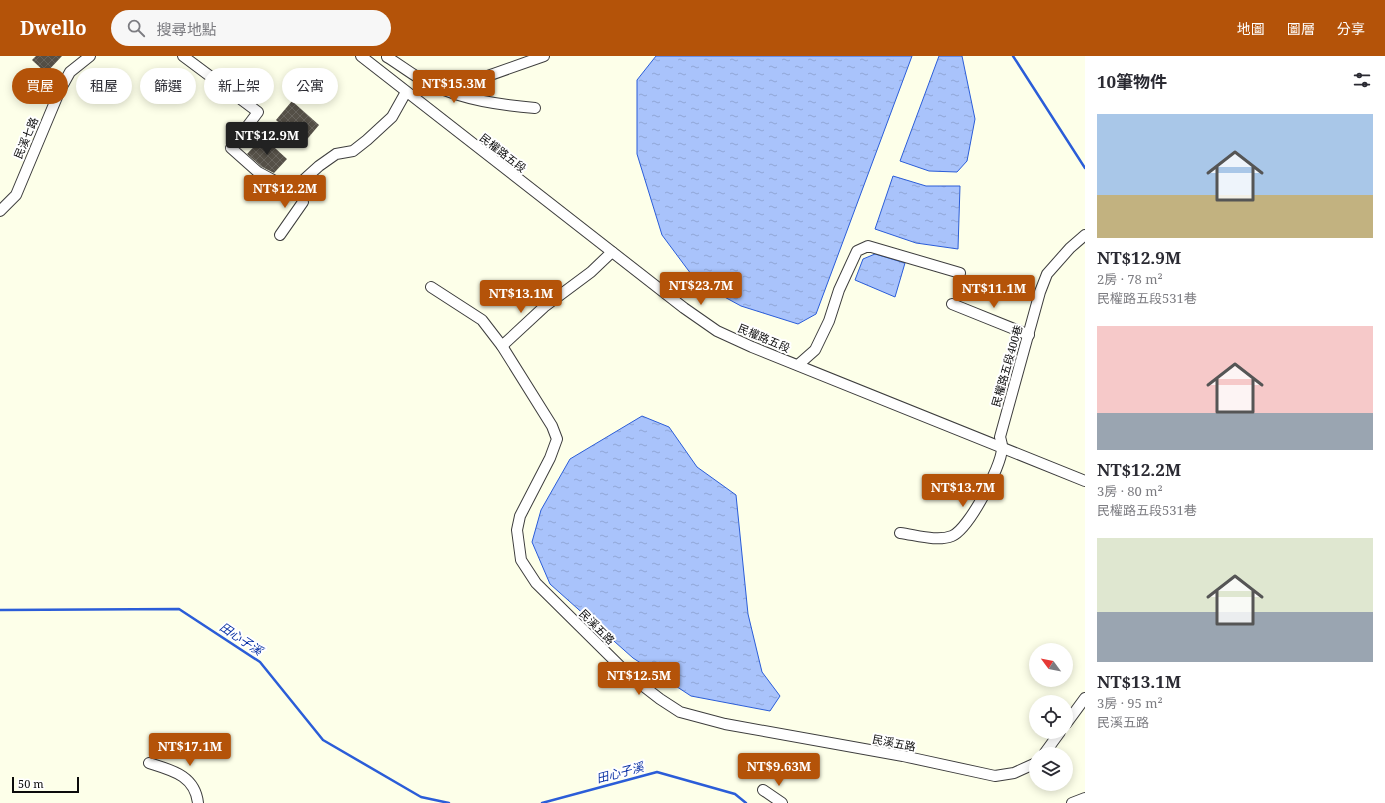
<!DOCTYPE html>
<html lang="zh-TW">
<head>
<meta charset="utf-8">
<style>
	:root { --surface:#fff; --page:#f7f7f7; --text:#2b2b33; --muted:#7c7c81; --accent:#b45309 }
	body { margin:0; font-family:"Noto Serif","Noto Sans TC",serif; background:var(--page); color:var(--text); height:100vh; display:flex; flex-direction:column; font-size:15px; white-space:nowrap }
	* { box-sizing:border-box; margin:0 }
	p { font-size:13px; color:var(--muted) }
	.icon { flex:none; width:22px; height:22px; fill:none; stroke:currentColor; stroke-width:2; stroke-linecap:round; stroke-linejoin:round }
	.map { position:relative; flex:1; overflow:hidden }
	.drawer { display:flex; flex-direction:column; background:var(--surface); width:300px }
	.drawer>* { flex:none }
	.guide { position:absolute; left:12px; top:12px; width:380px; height:36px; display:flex; gap:8px }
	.needle { width:26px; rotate:302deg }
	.fabs { position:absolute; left:1029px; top:587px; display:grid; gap:8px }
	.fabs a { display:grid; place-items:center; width:44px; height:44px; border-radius:50%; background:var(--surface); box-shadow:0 2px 10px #0003; font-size:20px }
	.scale { position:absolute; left:12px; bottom:10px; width:67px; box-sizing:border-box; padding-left:4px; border:2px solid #0b0b0b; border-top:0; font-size:11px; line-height:14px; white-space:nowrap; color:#0b0b0b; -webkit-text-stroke:3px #fff; paint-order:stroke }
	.price { position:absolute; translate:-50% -34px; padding:0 9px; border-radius:4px; background:var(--accent); color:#fff; font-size:13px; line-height:26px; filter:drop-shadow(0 1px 2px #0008) }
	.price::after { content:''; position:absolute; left:50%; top:24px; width:12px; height:9px; margin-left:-6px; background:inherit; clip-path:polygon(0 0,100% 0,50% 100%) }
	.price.active { background:#222; color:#fff }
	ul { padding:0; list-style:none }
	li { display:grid; align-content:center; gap:8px; height:212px; padding:0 12px }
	li span { display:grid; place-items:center; height:124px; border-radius:0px; color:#555 }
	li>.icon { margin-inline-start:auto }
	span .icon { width:72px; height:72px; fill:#fffc; stroke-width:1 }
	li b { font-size:17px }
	h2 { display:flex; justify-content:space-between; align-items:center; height:48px; padding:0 12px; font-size:17px }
	.pill { padding:0 14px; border-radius:18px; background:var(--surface); box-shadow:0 2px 10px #0003; font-size:14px; line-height:36px }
	.pill.active { background:var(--accent); color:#fff }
	header { display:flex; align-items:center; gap:24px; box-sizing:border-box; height:56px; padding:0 20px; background:var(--accent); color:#fff }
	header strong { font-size:19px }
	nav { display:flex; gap:22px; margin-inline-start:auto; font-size:14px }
	.search { width:280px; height:36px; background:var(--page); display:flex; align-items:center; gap:10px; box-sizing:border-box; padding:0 14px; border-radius:22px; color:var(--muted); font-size:15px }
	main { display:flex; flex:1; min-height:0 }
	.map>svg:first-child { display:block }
</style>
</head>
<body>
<header>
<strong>Dwello</strong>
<div class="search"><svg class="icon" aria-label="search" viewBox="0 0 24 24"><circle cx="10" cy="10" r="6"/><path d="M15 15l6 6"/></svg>搜尋地點</div>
<nav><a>地圖</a><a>圖層</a><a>分享</a></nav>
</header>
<main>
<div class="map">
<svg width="1085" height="747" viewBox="0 0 1085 747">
	<defs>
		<pattern id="water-ripples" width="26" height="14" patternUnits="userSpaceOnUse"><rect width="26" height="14" fill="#a9c3fb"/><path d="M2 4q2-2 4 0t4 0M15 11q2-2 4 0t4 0" fill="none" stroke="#90a6d6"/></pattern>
		<pattern id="building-cross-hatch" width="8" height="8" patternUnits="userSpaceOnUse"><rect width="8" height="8" fill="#555047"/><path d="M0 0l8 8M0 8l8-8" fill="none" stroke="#68645d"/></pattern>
	</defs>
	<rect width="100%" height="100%" fill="#fdffe9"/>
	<g fill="url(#water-ripples)" stroke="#2b5dd8">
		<path d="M 656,0 L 912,0 L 816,258 L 798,268 L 741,250 L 697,226 L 662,179 L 637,98 L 637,24 Z"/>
		<path d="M 939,0 L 962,0 L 975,63 L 967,105 L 957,116 L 929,115 L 900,105 Z"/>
		<path d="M 893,120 L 926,130 L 960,130 L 958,193 L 916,187 L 875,173 Z"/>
		<path d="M 875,198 L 905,207 L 895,241 L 855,224 L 863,203 Z"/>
		<path d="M 642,360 L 669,371 L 697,411 L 736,439 L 748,558 L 762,616 L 780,640 L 770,655 L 691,640 L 633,602 L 550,528 L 532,486 L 541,454 L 570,403 Z"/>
	</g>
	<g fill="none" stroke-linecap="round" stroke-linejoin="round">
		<g stroke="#2b5dd8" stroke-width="2.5">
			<path d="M 1013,0 L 1085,112"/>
			<path d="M 0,554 L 179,553 L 260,606 L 323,684 L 421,741 L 449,747"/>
			<path d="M 542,747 L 657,716 L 735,738 L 746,747"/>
		</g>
	</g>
	<g fill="url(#building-cross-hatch)">
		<path d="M 36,0 L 62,0 L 46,17 L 32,4 Z"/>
		<path d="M 292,45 L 319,69 L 303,88 L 276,64 Z"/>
		<path d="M 263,81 L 287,103 L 274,117 L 262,111 L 247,98 Z"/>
	</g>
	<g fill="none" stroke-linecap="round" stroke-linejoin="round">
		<g stroke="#3e3e3e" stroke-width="12">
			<g id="minor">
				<path d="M 183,0 L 258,56 L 231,92 L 258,116 L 290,133 L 298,129 L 319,110 L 336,98 L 353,95 L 367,84 L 392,61 L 406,36"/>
				<path d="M 361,0 L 684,252 L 717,275 L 752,291 L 1085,425"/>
				<path d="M 387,1 C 402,10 416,22 432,29 C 464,44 501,49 535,52"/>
				<path d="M 448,34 L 544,0"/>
				<path d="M 0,155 L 16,139 L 60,34 L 70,16 L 90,0"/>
				<path d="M 280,179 L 303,146 L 298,129"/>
				<path d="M 431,231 L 482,264 L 502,290 L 544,251 L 591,216 L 612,196"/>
				<path d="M 952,248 L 1029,279"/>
				<path d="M 502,290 L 552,370 L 557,383 L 550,402 L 520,460 L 517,474 L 521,504 L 536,527 L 629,619 L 660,643 L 680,656 L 725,668 L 903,700 L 995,720 L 1014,717 L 1036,707"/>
				<path d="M 798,309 L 815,294 L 829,265 L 839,234 L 857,195 L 868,190 L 960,217"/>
				<path d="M 900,477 C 916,479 937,486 952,480 C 969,473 1001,411 1002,393 C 1003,390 1001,385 1000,381 L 1040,236 L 1047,218 L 1070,192 L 1085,179"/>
				<path d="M 1066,668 L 1085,642"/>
				<path d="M 1044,698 L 1060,676"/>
				<path d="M 149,707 C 171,714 195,719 198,747"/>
				<path d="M 763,734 L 782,747"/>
				<path d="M 1072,747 L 1085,742"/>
			</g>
		</g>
		<use href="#minor" stroke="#fff" stroke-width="10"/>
	</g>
	<g text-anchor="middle" stroke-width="4" stroke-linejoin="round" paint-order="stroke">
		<g font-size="11" fill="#0b0b0b" stroke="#fff">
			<text transform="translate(26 82) rotate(-67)" y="4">民溪七路</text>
			<text transform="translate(503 97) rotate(38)" y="4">民權路五段</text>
			<text transform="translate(764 282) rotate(23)" y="4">民權路五段</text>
			<text transform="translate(1007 310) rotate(-74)" y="4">民權路五段400巷</text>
			<text transform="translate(597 571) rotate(45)" y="4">民溪五路</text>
			<text transform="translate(894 687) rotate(11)" y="4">民溪五路</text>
		</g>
		<g font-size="12" font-style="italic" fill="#0c33a5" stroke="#fff">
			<text transform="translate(241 583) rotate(34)" y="4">田心子溪</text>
			<text transform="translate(620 717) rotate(-15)" y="4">田心子溪</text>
		</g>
	</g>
</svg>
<div class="fabs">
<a><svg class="needle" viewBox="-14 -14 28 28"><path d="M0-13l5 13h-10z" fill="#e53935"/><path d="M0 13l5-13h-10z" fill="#7c7c81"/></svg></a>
<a><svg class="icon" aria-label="locate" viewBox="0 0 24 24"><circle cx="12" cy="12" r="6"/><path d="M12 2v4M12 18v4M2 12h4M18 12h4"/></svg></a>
<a><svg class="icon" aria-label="layers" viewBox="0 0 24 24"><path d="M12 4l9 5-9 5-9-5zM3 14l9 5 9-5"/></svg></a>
</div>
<div class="scale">50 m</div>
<b class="price" style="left:454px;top:48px">NT$15.3M</b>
<b class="price active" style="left:267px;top:100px">NT$12.9M</b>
<b class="price" style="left:285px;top:153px">NT$12.2M</b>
<b class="price" style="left:701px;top:250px">NT$23.7M</b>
<b class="price" style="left:994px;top:253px">NT$11.1M</b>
<b class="price" style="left:521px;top:258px">NT$13.1M</b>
<b class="price" style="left:963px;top:452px">NT$13.7M</b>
<b class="price" style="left:639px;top:640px">NT$12.5M</b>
<b class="price" style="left:190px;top:711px">NT$17.1M</b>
<b class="price" style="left:779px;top:731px">NT$9.63M</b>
<div class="guide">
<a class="pill active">買屋</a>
<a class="pill">租屋</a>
<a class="pill">篩選</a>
<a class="pill">新上架</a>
<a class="pill">公寓</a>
</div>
</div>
<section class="drawer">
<h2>10筆物件<svg class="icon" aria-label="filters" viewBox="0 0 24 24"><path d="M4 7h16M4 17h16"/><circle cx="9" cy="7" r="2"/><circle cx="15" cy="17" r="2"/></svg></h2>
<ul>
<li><span style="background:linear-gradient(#a9c7e8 65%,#c2b280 0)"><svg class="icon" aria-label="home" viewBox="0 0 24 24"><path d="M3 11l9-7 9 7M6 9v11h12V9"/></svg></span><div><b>NT$12.9M</b><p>2房 · 78 m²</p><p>民權路五段531巷</p></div></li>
<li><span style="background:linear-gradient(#f6c9c9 70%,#9aa5b1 0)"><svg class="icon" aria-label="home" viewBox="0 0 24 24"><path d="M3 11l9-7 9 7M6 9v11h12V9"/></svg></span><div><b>NT$12.2M</b><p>3房 · 80 m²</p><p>民權路五段531巷</p></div></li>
<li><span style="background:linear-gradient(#dfe7d0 60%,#9aa5b1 0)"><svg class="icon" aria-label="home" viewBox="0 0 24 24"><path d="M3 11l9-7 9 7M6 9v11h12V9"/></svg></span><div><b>NT$13.1M</b><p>3房 · 95 m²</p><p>民溪五路</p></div></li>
</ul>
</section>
</main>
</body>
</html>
